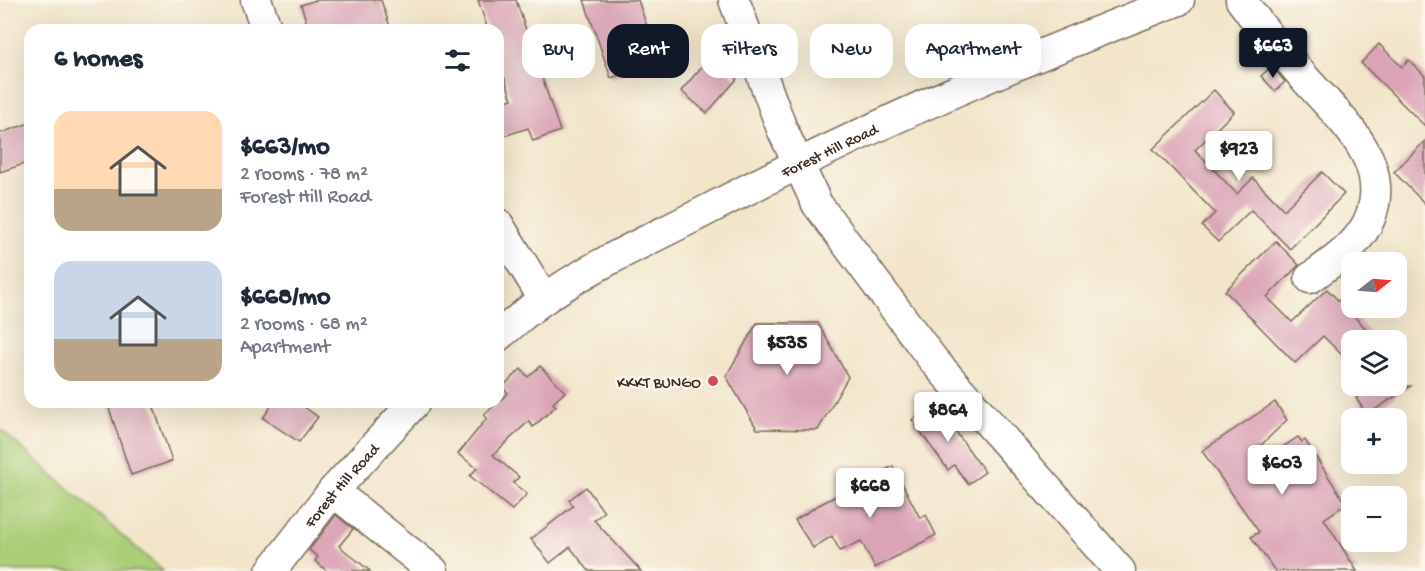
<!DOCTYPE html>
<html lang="en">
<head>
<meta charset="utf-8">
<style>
	:root { --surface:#fff; --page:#f6f6f7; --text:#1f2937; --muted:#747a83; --accent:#111827 }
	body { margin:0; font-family:"Gochi Hand",sans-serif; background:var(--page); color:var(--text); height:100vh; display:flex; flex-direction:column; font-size:22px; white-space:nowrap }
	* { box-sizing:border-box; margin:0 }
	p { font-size:20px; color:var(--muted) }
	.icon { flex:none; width:33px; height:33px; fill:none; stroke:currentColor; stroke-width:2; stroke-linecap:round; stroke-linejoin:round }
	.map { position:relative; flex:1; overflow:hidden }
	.panel { position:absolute; left:24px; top:24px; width:480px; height:384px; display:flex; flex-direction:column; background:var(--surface); border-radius:18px; box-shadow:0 6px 24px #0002 }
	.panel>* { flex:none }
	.top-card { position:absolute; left:522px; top:24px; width:570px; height:54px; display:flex; gap:12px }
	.needle { width:39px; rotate:73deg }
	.fabs { position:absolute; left:1341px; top:252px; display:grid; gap:12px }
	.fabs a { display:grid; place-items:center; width:66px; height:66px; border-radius:12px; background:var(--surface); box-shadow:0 6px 24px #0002; font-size:30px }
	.price { position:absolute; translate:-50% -51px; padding:0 14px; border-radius:6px; background:#fff; color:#222; font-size:20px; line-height:39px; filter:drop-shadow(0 2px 3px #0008) }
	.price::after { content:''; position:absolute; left:50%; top:36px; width:18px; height:14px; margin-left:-9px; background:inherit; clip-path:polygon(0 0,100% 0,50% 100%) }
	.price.current { background:var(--accent); color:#fff }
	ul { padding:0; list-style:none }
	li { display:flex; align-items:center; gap:18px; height:150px; padding:0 30px }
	li span { display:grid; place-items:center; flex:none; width:168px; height:120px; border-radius:18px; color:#555 }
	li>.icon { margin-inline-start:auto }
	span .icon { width:72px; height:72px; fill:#fffc; stroke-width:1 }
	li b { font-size:26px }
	h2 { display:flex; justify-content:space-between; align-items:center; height:72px; padding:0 30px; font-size:26px }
	.pill { padding:0 21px; border-radius:18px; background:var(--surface); box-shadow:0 6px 24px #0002; font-size:21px; line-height:54px }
	.pill.current { background:var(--accent); color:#fff }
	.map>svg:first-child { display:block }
</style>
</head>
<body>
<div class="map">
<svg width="1425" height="571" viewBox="0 0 1425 571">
	<rect width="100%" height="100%" fill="#fbf7ec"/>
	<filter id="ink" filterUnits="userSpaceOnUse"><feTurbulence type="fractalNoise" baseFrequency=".0167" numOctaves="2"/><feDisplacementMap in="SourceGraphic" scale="12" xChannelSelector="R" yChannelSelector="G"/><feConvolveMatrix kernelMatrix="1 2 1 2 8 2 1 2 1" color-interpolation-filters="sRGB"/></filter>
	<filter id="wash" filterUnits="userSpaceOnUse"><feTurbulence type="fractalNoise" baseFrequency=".008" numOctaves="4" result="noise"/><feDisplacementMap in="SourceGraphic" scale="24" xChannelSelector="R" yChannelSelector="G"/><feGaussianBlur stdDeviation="1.35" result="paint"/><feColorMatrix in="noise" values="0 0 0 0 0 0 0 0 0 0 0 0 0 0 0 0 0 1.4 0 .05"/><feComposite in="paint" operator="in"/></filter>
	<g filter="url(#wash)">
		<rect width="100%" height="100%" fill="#f2e5ca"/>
		<path fill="#abce77" stroke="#737c4a" stroke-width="1.5" d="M 0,429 L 163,571 L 0,571 Z"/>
		<g id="blocks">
			<g fill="#daa3b6">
				<path d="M 316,0 L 381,0 L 391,30 L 309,30 L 301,5 Z"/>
				<path d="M 478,0 L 516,0 L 560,131 L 533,141 L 528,128 L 498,138 L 498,104 L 512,99 L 498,59 L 498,30 L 488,30 Z"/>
				<path d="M 584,0 L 638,0 L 659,62 L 611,78 Z"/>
				<path d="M 1379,44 L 1402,67 L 1409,60 L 1425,76 L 1425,126 L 1361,63 Z"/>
				<path d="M 711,56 L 737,79 L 707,113 L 681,91 Z"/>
				<path d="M 1272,66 L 1285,82 L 1275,91 L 1261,76 Z"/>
				<path d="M 1214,90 L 1234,112 L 1195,150 L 1237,194 L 1253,178 L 1284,210 L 1322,172 L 1344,194 L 1290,249 L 1251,210 L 1218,242 L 1202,226 L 1215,213 L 1153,149 Z"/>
				<path d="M 30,123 L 30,162 L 0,172 L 0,133 Z"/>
				<path d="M 1425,141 L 1425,204 L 1394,172 Z"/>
				<path d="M 1276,241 L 1299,265 L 1267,297 L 1292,322 L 1327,289 L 1377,340 L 1352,340 L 1352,365 L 1323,336 L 1295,363 L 1225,291 Z"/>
				<path d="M 757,323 L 818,323 L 848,377 L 818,430 L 757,429 L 726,376 Z"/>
				<path d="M 540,366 L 565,392 L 553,403 L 556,406 L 533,427 L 529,421 L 493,455 L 519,477 L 513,483 L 527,494 L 512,510 L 470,476 L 477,468 L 458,454 L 487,418 L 484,415 L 508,393 L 502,387 L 521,369 L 528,377 Z"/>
				<path d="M 1375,386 L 1411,386 L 1367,415 L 1356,398 Z"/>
				<path d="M 107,402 L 152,402 L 172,461 L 131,475 Z"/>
				<path d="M 274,402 L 297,402 L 318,417 L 299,442 L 263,418 Z"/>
				<path d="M 1275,402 L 1287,420 L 1257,449 L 1265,459 L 1298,437 L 1302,442 L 1305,440 L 1346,504 L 1324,519 L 1357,571 L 1275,571 L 1251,537 L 1259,532 L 1202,451 Z"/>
				<path d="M 935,403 L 985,472 L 968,484 L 954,465 L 948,470 L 912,420 Z"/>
				<path d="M 893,466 L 920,518 L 926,515 L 936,535 L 875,568 L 861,541 L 840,551 L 832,536 L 813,548 L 795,520 L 817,506 Z"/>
				<path d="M 586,487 L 604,512 L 594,520 L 641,571 L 589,571 L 570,547 L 550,563 L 531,539 L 573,506 L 569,500 Z"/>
				<path d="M 336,515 L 353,529 L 339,546 L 370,571 L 327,571 L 315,561 L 318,557 L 309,550 Z"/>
			</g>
		</g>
	</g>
	<g filter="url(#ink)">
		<use href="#blocks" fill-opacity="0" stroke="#7b6b5a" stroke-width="1.5"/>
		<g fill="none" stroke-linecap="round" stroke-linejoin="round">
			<g stroke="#7b6b5a" stroke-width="33">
				<g id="minor">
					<path d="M 256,0 L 267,30"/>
					<path d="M 734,0 L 782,129 L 817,204 L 934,361 L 1120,571"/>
					<path d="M 1241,0 C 1262,29 1285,56 1308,82 C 1329,105 1354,129 1368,158 C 1375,174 1378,194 1372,212 C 1364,241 1334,261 1310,278"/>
					<path d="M 498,224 L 544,299"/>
					<path id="s1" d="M 498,336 C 513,324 528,310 544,299 C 597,262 658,236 715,206 C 865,128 1021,60 1179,0"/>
					<path d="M 333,491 L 433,571"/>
					<path id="s2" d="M 271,571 L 333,491 L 415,402"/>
				</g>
			</g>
			<use href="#minor" stroke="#fff" stroke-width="30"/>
		</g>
	</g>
	<circle fill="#d1495b" stroke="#fbf7ec" stroke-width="2" cx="713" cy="381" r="6"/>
	<g text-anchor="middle" stroke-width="5" stroke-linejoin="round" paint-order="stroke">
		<g font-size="16" fill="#3b2a1e" stroke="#fbf7ec">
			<text dy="6" stroke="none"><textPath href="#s1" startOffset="381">Forest Hill Road</textPath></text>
			<text dy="6" stroke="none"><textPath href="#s2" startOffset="111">Forest Hill Road</textPath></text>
		</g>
		<g font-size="16" fill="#3b2a1e" stroke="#fbf7ec" text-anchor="end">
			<text x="701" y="387">KKKT BUNGO</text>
		</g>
	</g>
</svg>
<div class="fabs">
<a><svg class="needle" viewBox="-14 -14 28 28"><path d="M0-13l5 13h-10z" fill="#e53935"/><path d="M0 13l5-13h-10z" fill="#747a83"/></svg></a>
<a><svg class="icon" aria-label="layers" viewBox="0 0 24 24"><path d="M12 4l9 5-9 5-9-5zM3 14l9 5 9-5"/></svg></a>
<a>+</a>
<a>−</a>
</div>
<b class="price current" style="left:1273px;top:79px">$663</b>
<b class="price" style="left:1239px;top:182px">$923</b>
<b class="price" style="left:787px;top:376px">$535</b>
<b class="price" style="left:948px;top:443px">$864</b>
<b class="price" style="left:1282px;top:496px">$603</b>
<b class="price" style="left:870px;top:519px">$668</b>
<div class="top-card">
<a class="pill">Buy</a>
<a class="pill current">Rent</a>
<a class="pill">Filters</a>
<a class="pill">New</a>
<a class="pill">Apartment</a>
</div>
<section class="panel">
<h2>6 homes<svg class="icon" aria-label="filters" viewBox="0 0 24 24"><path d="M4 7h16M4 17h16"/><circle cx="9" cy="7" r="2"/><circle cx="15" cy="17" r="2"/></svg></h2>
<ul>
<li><span style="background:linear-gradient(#ffd9b3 65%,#b9a48a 0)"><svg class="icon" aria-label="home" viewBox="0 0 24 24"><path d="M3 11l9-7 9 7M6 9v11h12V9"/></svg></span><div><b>$663/mo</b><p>2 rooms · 78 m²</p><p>Forest Hill Road</p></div></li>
<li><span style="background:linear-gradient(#c9d6e8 65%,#b9a48a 0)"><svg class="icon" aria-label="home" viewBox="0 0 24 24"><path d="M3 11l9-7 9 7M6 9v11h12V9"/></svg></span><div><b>$668/mo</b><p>2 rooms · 68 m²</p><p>Apartment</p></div></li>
</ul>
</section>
</div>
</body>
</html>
